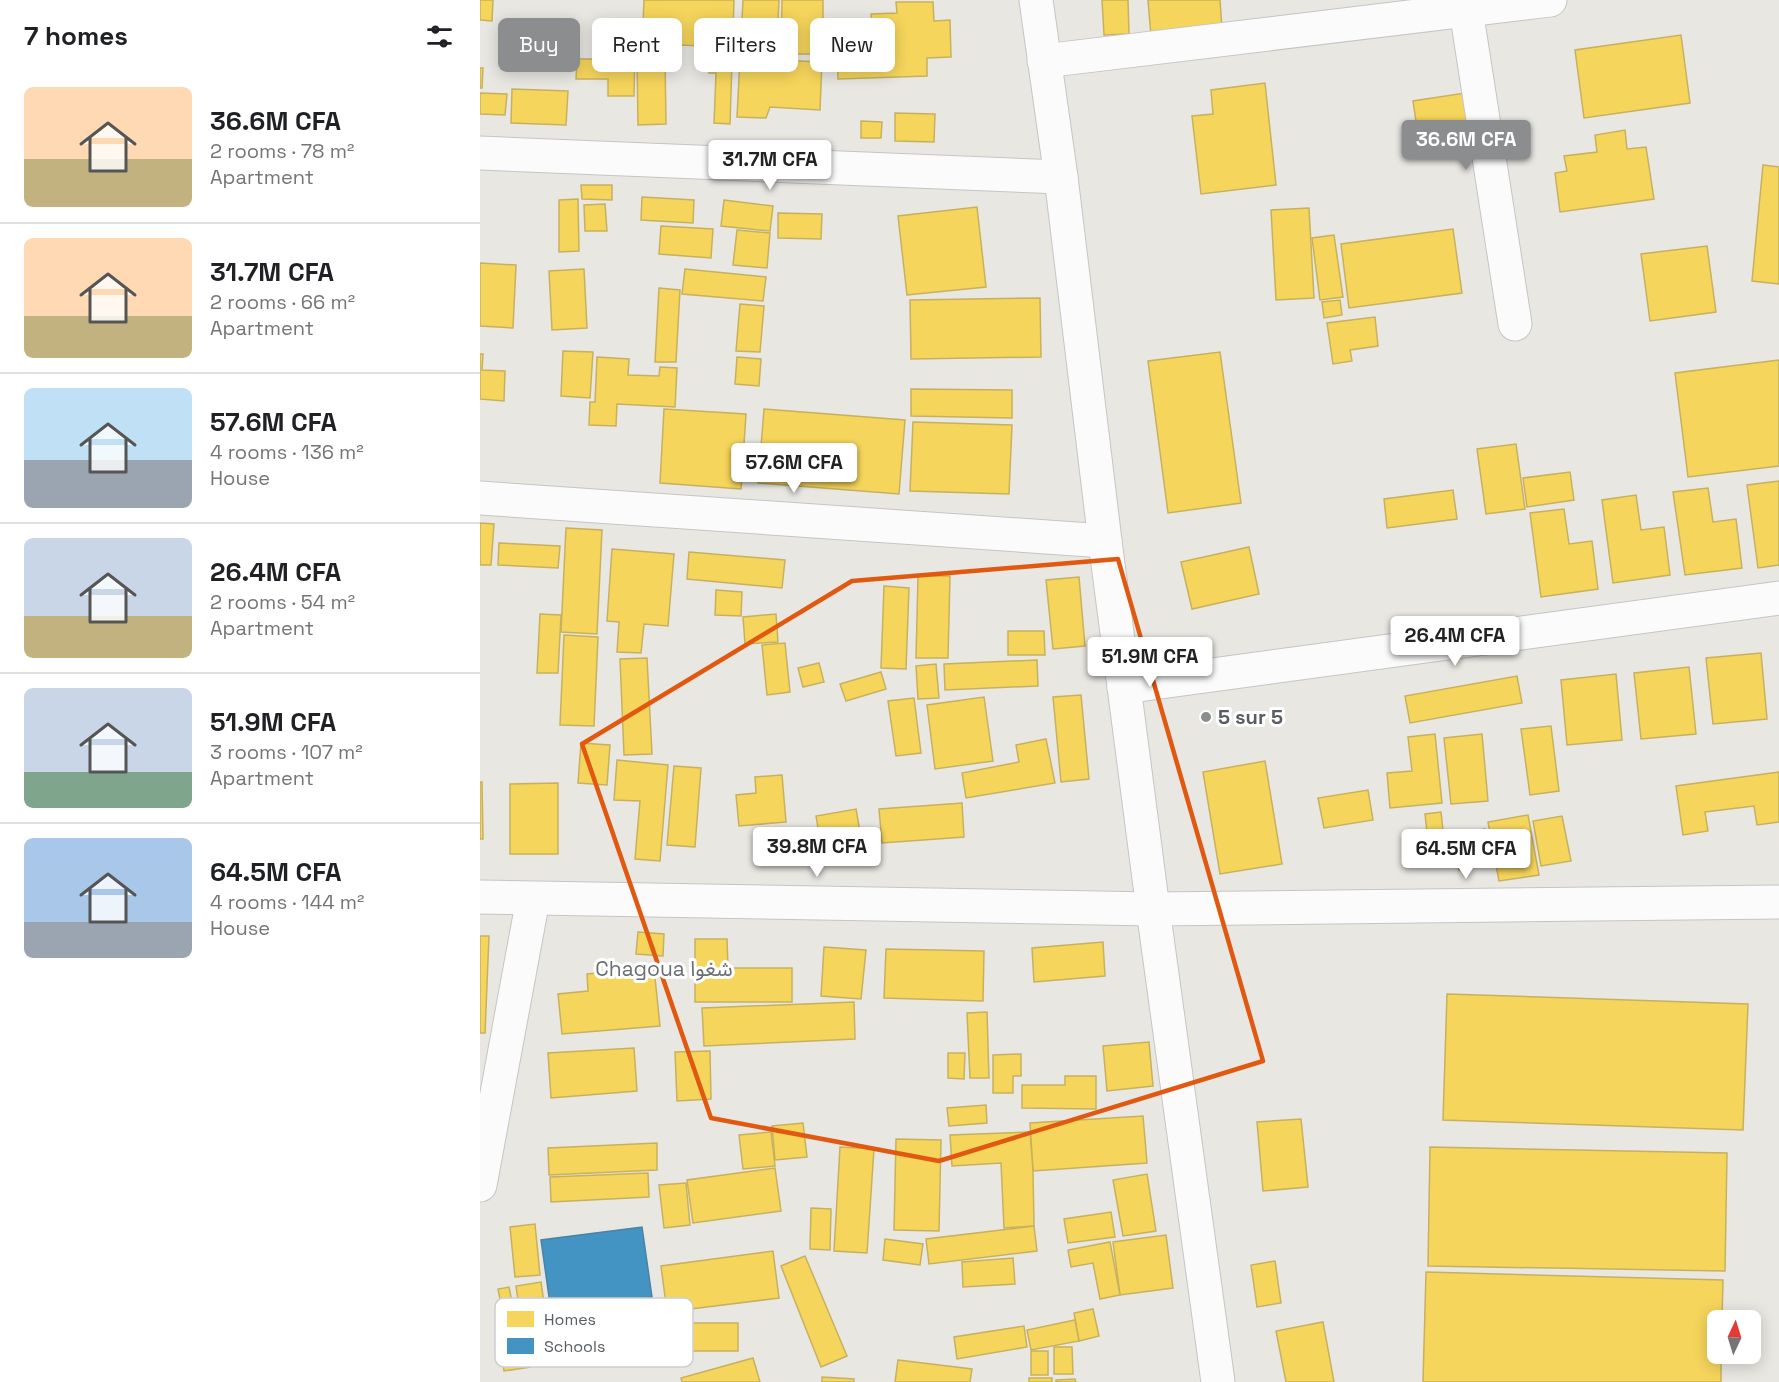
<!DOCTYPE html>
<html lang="en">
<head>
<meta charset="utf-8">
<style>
	:root { --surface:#fff; --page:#f2f2f2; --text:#202124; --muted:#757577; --line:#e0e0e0; --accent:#8b8d8e }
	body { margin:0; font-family:"Space Grotesk","Noto Sans Arabic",sans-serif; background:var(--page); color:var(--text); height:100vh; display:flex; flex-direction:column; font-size:22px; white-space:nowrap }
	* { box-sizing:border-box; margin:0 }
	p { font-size:20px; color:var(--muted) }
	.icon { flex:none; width:33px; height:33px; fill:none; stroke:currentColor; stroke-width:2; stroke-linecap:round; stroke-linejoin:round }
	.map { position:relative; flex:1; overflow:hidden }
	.panel { display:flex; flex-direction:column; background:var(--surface); width:480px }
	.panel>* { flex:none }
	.banner { position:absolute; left:18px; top:18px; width:570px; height:54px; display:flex; gap:12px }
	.needle { width:39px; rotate:4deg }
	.buttons { position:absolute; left:1227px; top:1310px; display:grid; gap:12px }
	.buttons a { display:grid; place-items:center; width:54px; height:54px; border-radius:9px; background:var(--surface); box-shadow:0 3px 15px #0003; font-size:30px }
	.price { position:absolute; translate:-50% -51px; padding:0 14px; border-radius:6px; background:#fff; color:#222; font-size:20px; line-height:39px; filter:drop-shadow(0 2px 3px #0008) }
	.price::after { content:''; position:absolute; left:50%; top:36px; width:18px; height:14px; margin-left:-9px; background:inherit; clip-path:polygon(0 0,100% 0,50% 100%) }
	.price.selected { background:var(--accent); color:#fff }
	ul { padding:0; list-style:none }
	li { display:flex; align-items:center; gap:18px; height:150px; padding:0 24px }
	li+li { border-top:2px solid var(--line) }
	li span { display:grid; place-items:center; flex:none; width:168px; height:120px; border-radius:9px; color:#555 }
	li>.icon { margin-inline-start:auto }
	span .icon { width:72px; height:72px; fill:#fffc; stroke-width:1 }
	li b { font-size:26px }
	h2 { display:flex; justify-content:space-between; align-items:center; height:72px; padding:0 24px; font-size:26px }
	.pill { padding:0 21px; border-radius:9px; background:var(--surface); box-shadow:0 3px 15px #0003; font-size:21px; line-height:54px }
	.pill.selected { background:var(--accent); color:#fff }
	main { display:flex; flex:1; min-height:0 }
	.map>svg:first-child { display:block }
</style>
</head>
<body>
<main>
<section class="panel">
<h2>7 homes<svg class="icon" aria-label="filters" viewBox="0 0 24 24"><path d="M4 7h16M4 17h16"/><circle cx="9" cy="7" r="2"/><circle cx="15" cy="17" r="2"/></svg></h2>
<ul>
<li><span style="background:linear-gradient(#ffd9b3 60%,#c2b280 0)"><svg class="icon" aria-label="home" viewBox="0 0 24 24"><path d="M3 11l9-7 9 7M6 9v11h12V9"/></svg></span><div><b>36.6M CFA</b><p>2 rooms · 78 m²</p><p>Apartment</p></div></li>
<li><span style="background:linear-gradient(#ffd9b3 65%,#c2b280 0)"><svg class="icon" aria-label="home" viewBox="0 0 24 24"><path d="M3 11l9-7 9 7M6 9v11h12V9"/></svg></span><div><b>31.7M CFA</b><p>2 rooms · 66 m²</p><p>Apartment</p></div></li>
<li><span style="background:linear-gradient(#bfe0f5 60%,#9aa5b1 0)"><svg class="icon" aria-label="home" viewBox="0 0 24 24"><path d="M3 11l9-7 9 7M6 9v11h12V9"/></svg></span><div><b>57.6M CFA</b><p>4 rooms · 136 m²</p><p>House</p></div></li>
<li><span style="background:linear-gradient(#c9d6e8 65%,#c2b280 0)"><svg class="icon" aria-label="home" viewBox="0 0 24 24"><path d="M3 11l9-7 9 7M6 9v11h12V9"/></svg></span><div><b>26.4M CFA</b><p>2 rooms · 54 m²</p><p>Apartment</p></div></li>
<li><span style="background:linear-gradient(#c9d6e8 70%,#7fa58c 0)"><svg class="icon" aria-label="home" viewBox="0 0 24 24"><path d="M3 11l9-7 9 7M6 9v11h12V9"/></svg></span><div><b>51.9M CFA</b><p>3 rooms · 107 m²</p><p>Apartment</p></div></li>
<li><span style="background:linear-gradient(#a9c7e8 70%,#9aa5b1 0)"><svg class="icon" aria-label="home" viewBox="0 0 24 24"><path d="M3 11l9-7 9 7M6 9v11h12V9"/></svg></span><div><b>64.5M CFA</b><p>4 rooms · 144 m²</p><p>House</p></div></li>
</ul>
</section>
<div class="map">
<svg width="1299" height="1382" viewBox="0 0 1299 1382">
	<rect width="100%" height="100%" fill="#e9e7e2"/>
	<g fill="#f6d55c" stroke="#c7b15e" stroke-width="1.5">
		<path d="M 0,0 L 13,0 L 12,21 L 0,20 Z"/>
		<path d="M 164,0 L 254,0 L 250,124 L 234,123 L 236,73 L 229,73 L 230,46 L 162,44 Z"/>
		<path d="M 263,0 L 299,0 L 296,60 L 342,62 L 340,110 L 290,107 L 286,118 L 257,117 Z"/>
		<path d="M 302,0 L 343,0 L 343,54 L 301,54 Z"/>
		<path d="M 622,0 L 648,0 L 649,34 L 624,35 Z"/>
		<path d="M 668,0 L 740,0 L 742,29 L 671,36 Z"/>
		<path d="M 416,2 L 453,2 L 454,21 L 470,20 L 471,57 L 447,58 L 447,76 L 358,79 L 356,24 L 392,23 L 391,14 L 417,13 Z"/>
		<path d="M 1201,35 L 1210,103 L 1104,118 L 1095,50 Z"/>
		<path d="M 131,48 L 155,49 L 154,96 L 128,96 L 128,79 L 96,79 L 97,59 L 131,59 Z"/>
		<path d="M 157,58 L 185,58 L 186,124 L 158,125 Z"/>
		<path d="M 0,68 L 3,68 L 2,88 L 0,88 Z"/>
		<path d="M 785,83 L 796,185 L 721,194 L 712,116 L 733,114 L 731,90 Z"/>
		<path d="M 32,89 L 88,91 L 86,125 L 31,123 Z"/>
		<path d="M 0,93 L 27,94 L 25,115 L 0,114 Z"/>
		<path d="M 985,93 L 991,134 L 939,142 L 933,101 Z"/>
		<path d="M 415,113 L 455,114 L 454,142 L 415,141 Z"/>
		<path d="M 381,121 L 402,122 L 401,138 L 381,138 Z"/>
		<path d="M 1145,130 L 1147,149 L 1166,147 L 1174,199 L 1080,212 L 1075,173 L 1087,171 L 1084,156 L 1117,152 L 1115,135 Z"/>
		<path d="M 1283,165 L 1299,167 L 1299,284 L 1272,281 Z"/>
		<path d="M 101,185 L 132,185 L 132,200 L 102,199 Z"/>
		<path d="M 162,197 L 214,200 L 213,223 L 161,220 Z"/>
		<path d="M 98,199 L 99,251 L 79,252 L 79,200 Z"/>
		<path d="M 244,200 L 293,206 L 290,231 L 241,226 Z"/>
		<path d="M 125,204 L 127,231 L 105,231 L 104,205 Z"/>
		<path d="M 497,207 L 506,287 L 427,295 L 418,216 Z"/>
		<path d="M 829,208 L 834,298 L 796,300 L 791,210 Z"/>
		<path d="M 298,213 L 342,214 L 341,239 L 298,238 Z"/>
		<path d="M 181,226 L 233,229 L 231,258 L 179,254 Z"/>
		<path d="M 973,229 L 982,293 L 869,308 L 861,244 Z"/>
		<path d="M 257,230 L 290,233 L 287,268 L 253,265 Z"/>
		<path d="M 854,235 L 863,297 L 840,300 L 832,238 Z"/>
		<path d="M 1227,246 L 1236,312 L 1170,321 L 1161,254 Z"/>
		<path d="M 0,263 L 36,265 L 33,328 L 0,326 Z"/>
		<path d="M 104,269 L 107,328 L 72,330 L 69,271 Z"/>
		<path d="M 205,269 L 286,277 L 283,301 L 202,294 Z"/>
		<path d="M 179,288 L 200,290 L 196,362 L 175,362 Z"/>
		<path d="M 560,298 L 561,357 L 431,359 L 430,300 Z"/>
		<path d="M 860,300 L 862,315 L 844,318 L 842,302 Z"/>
		<path d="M 260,304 L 284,306 L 280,352 L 256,351 Z"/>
		<path d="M 895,317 L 898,346 L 870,350 L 872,361 L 853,364 L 847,323 Z"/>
		<path d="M 83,351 L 113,352 L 110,398 L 81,396 Z"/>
		<path d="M 740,352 L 761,503 L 688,513 L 668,361 Z"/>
		<path d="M 0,354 L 3,354 L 2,370 L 25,371 L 24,401 L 0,399 Z"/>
		<path d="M 117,357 L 149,359 L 148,375 L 179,376 L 180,367 L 197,368 L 195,407 L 137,404 L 136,426 L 109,425 L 110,402 L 115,402 Z"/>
		<path d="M 257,357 L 281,359 L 279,386 L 255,384 Z"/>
		<path d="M 1299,360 L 1299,466 L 1208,477 L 1195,373 Z"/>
		<path d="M 431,389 L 532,390 L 532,418 L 431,416 Z"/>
		<path d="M 184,409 L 266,414 L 261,489 L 180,483 Z"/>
		<path d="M 284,409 L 425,420 L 419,494 L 278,483 Z"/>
		<path d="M 433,422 L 532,425 L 529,494 L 430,491 Z"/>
		<path d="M 1036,444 L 1045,509 L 1006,514 L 997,449 Z"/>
		<path d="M 1090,472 L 1094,500 L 1047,507 L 1043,478 Z"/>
		<path d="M 1299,481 L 1299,565 L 1278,568 L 1267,485 Z"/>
		<path d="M 1228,488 L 1233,522 L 1256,519 L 1262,568 L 1205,575 L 1193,492 Z"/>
		<path d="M 973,490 L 977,519 L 907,528 L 904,499 Z"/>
		<path d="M 1156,495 L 1161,530 L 1184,527 L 1190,575 L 1133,583 L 1122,500 Z"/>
		<path d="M 1084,509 L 1089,544 L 1112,541 L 1118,589 L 1061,597 L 1050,513 Z"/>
		<path d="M 0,523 L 14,524 L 11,565 L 0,565 Z"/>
		<path d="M 86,528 L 122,530 L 117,634 L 81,632 Z"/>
		<path d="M 19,543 L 80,546 L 78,568 L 18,565 Z"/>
		<path d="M 769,547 L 779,594 L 712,609 L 701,562 Z"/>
		<path d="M 132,549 L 194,554 L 188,626 L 164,624 L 161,653 L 137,652 L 139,622 L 127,621 Z"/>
		<path d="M 209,552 L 305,560 L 302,588 L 207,579 Z"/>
		<path d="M 438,576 L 470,576 L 468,658 L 436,658 Z"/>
		<path d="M 599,577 L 605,646 L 573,649 L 566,580 Z"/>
		<path d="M 404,586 L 429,588 L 426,669 L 401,668 Z"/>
		<path d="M 236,590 L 262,592 L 261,616 L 235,615 Z"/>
		<path d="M 60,614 L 81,615 L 78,673 L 57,673 Z"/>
		<path d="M 296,614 L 298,642 L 265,644 L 263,617 Z"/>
		<path d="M 528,631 L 564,631 L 565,655 L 528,655 Z"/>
		<path d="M 84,635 L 118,637 L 114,726 L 80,725 Z"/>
		<path d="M 305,643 L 310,692 L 287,695 L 282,645 Z"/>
		<path d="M 1281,653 L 1287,719 L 1233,724 L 1226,658 Z"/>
		<path d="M 167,658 L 172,754 L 144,755 L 140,659 Z"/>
		<path d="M 557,660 L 558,686 L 465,690 L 464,664 Z"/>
		<path d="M 339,663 L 344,682 L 323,687 L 318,668 Z"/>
		<path d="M 456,664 L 459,698 L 438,699 L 436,666 Z"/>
		<path d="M 1209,667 L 1216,734 L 1161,739 L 1154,673 Z"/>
		<path d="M 401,672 L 406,689 L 366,701 L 360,684 Z"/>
		<path d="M 1136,674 L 1142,740 L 1087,745 L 1081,680 Z"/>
		<path d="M 1037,676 L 1042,703 L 930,723 L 925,696 Z"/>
		<path d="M 601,695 L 609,779 L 581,782 L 573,697 Z"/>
		<path d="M 504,697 L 513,761 L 455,769 L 447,705 Z"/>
		<path d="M 434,698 L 441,753 L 416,756 L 408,701 Z"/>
		<path d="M 1071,726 L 1079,791 L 1050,795 L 1041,729 Z"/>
		<path d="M 955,734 L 962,803 L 910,808 L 907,773 L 932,771 L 928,737 Z"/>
		<path d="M 1002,734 L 1008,801 L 971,804 L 964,738 Z"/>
		<path d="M 566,739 L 575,783 L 486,798 L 482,773 L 539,762 L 536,745 Z"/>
		<path d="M 101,743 L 130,745 L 127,785 L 98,783 Z"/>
		<path d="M 137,760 L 188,765 L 180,861 L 155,859 L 160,801 L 134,800 Z"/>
		<path d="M 785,761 L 802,864 L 740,874 L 723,772 Z"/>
		<path d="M 194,766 L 221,768 L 215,847 L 187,845 Z"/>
		<path d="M 1299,772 L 1299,822 L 1277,825 L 1274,806 L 1225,812 L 1228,831 L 1203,835 L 1196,786 Z"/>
		<path d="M 302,775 L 306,822 L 259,826 L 256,795 L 276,793 L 275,777 Z"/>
		<path d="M 0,782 L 2,782 L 3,839 L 0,839 Z"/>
		<path d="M 78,783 L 78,854 L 30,854 L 30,784 Z"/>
		<path d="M 888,790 L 893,820 L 844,828 L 838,798 Z"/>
		<path d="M 482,803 L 484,837 L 402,843 L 399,809 Z"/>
		<path d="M 376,809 L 382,843 L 342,850 L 336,816 Z"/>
		<path d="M 961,812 L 964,840 L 948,842 L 945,814 Z"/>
		<path d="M 1048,815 L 1059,875 L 1019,881 L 1008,822 Z"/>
		<path d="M 1082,816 L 1091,861 L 1061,866 L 1053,821 Z"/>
		<path d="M 1005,829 L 1012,863 L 979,870 L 973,836 Z"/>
		<path d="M 158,932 L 184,934 L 183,956 L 156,954 Z"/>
		<path d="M 0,936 L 9,936 L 5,1033 L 0,1033 Z"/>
		<path d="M 215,939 L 247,939 L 248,968 L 312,968 L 312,1002 L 215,1002 Z"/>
		<path d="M 623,942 L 625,976 L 554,982 L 552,948 Z"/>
		<path d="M 344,947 L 386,950 L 381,999 L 341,996 Z"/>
		<path d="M 406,949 L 504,951 L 503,1001 L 404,998 Z"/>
		<path d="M 174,968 L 180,1026 L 82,1034 L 78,994 L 108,991 L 107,974 Z"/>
		<path d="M 967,994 L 1268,1004 L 1263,1130 L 963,1120 Z"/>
		<path d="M 374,1002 L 375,1039 L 224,1046 L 222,1008 Z"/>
		<path d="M 507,1012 L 509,1078 L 490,1078 L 487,1013 Z"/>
		<path d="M 669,1042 L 673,1086 L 627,1091 L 623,1046 Z"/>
		<path d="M 154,1048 L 157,1091 L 71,1098 L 68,1053 Z"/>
		<path d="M 230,1051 L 231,1099 L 197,1101 L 195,1052 Z"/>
		<path d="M 468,1053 L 485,1053 L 484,1079 L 468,1078 Z"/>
		<path d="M 541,1054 L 541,1076 L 533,1076 L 533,1093 L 513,1093 L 513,1055 Z"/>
		<path d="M 585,1076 L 616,1076 L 616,1109 L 542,1108 L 542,1085 L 585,1085 Z"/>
		<path d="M 506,1105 L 507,1123 L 469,1126 L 467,1108 Z"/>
		<path d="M 663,1116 L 667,1163 L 553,1171 L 550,1123 Z"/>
		<path d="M 821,1119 L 828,1187 L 783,1191 L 777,1122 Z"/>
		<path d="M 323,1123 L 327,1157 L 295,1160 L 292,1126 Z"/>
		<path d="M 291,1132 L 295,1166 L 263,1169 L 259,1135 Z"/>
		<path d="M 550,1132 L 553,1171 L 554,1226 L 524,1228 L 521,1163 L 472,1166 L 470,1135 Z"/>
		<path d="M 416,1139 L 461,1140 L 459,1231 L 414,1230 Z"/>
		<path d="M 177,1143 L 177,1170 L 69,1175 L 68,1148 Z"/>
		<path d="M 360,1147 L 394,1149 L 387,1253 L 354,1251 Z"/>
		<path d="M 950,1147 L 1247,1153 L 1245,1271 L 948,1266 Z"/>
		<path d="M 295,1168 L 301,1211 L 213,1223 L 207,1180 Z"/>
		<path d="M 168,1173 L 169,1197 L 71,1202 L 70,1177 Z"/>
		<path d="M 667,1174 L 676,1231 L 643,1236 L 633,1180 Z"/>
		<path d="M 206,1183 L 210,1225 L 184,1228 L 179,1185 Z"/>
		<path d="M 331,1208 L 351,1209 L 350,1250 L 330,1249 Z"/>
		<path d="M 631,1212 L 635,1237 L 588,1243 L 584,1219 Z"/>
		<path d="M 55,1224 L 60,1275 L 35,1277 L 30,1227 Z"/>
		<path d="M 554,1226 L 557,1251 L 449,1264 L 446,1239 Z"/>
		<path d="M 686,1235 L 693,1288 L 640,1295 L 633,1242 Z"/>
		<path d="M 405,1239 L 443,1244 L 440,1265 L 403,1260 Z"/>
		<path d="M 630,1242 L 640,1295 L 620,1299 L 613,1263 L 591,1267 L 588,1250 Z"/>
		<path d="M 293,1251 L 299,1298 L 187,1312 L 181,1266 Z"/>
		<path d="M 325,1256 L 367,1356 L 341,1367 L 301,1266 Z"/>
		<path d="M 533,1258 L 535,1284 L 483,1287 L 482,1262 Z"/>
		<path d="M 795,1261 L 801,1303 L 777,1307 L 771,1265 Z"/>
		<path d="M 946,1272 L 1243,1280 L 1242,1320 L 1238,1320 L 1238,1353 L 1241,1353 L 1241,1382 L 943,1382 Z"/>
		<path d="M 61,1282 L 64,1303 L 39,1307 L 36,1286 Z"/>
		<path d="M 29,1287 L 35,1318 L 24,1320 L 18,1289 Z"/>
		<path d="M 613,1309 L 619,1336 L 599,1341 L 594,1313 Z"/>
		<path d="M 595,1320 L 599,1341 L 551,1350 L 547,1330 Z"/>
		<path d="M 843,1322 L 854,1382 L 806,1382 L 796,1331 Z"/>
		<rect x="153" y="1323" width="105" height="28"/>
		<path d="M 43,1324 L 50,1367 L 24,1371 L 18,1328 Z"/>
		<path d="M 544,1326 L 547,1347 L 477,1359 L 474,1337 Z"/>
		<path d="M 574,1347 L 592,1347 L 593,1374 L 574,1374 Z"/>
		<rect x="551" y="1351" width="17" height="24"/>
		<path d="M 273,1358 L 280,1382 L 202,1382 L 201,1378 Z"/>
		<path d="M 418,1360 L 492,1369 L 490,1382 L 415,1382 Z"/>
		<path d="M 342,1377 L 374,1379 L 374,1382 L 342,1382 Z"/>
		<rect x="549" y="1378" width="23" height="4"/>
		<path d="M 595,1379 L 596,1382 L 576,1382 L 576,1380 Z"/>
	</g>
	<path fill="#4393c3" stroke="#4983a6" stroke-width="1.5" d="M 162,1227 L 172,1297 L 71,1311 L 61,1240 Z"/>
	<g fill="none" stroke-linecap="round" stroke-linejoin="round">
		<g stroke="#c5c5c5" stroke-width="35">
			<g id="minor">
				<path d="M 986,10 L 1035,324"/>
				<path d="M 564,61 L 1070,0"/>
				<path d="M 0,153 L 581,177"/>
				<path d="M 0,498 L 625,541"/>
				<path d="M 644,687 L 1299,598"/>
				<path d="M 0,897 L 673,909 L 1299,902"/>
				<path d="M 0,1185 L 53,899"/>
			</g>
		</g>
		<g stroke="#c5c5c5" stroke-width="35">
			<path id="tertiary" d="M 556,0 L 581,177 L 625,541 L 673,909 L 738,1382"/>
		</g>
		<use href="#minor" stroke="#fcfbfb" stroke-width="33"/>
		<use href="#tertiary" stroke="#fcfbfb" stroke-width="33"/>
	</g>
	<path fill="none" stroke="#e15910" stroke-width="4.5" stroke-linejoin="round" d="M 638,559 L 783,1061 L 459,1161 L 231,1118 L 102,744 L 372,581 Z"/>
	<circle fill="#8b8d8e" stroke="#fff" stroke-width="2" cx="726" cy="717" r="6"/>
	<g text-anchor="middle" stroke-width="6" stroke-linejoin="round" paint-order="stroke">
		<g font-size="20" font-weight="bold" fill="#585d61" stroke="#fff" text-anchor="start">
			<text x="738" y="724">5 sur 5</text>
		</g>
		<g font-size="21" fill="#696f73" stroke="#fff">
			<text x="184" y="976">Chagoua شغوا</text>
		</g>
	</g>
	<rect x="15" y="1298" width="198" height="69" rx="9" fill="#fff" stroke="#cdced0" stroke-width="1.5"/>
	<rect x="27" y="1311" width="27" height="16" fill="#f6d55c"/>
	<rect x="27" y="1338" width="27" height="16" fill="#4393c3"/>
	<g font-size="16" fill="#585d61">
		<text x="64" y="1325">Homes</text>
		<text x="64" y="1352">Schools</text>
	</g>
</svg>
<div class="buttons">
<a><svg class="needle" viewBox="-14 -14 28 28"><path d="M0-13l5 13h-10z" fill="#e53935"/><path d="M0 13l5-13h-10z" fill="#757577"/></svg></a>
</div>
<b class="price selected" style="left:986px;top:171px">36.6M CFA</b>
<b class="price" style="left:290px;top:191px">31.7M CFA</b>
<b class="price" style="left:314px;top:494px">57.6M CFA</b>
<b class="price" style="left:975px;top:667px">26.4M CFA</b>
<b class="price" style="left:670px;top:688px">51.9M CFA</b>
<b class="price" style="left:337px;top:878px">39.8M CFA</b>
<b class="price" style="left:986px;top:880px">64.5M CFA</b>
<div class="banner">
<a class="pill selected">Buy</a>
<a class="pill">Rent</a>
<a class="pill">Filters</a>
<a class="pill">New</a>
</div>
</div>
</main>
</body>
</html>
